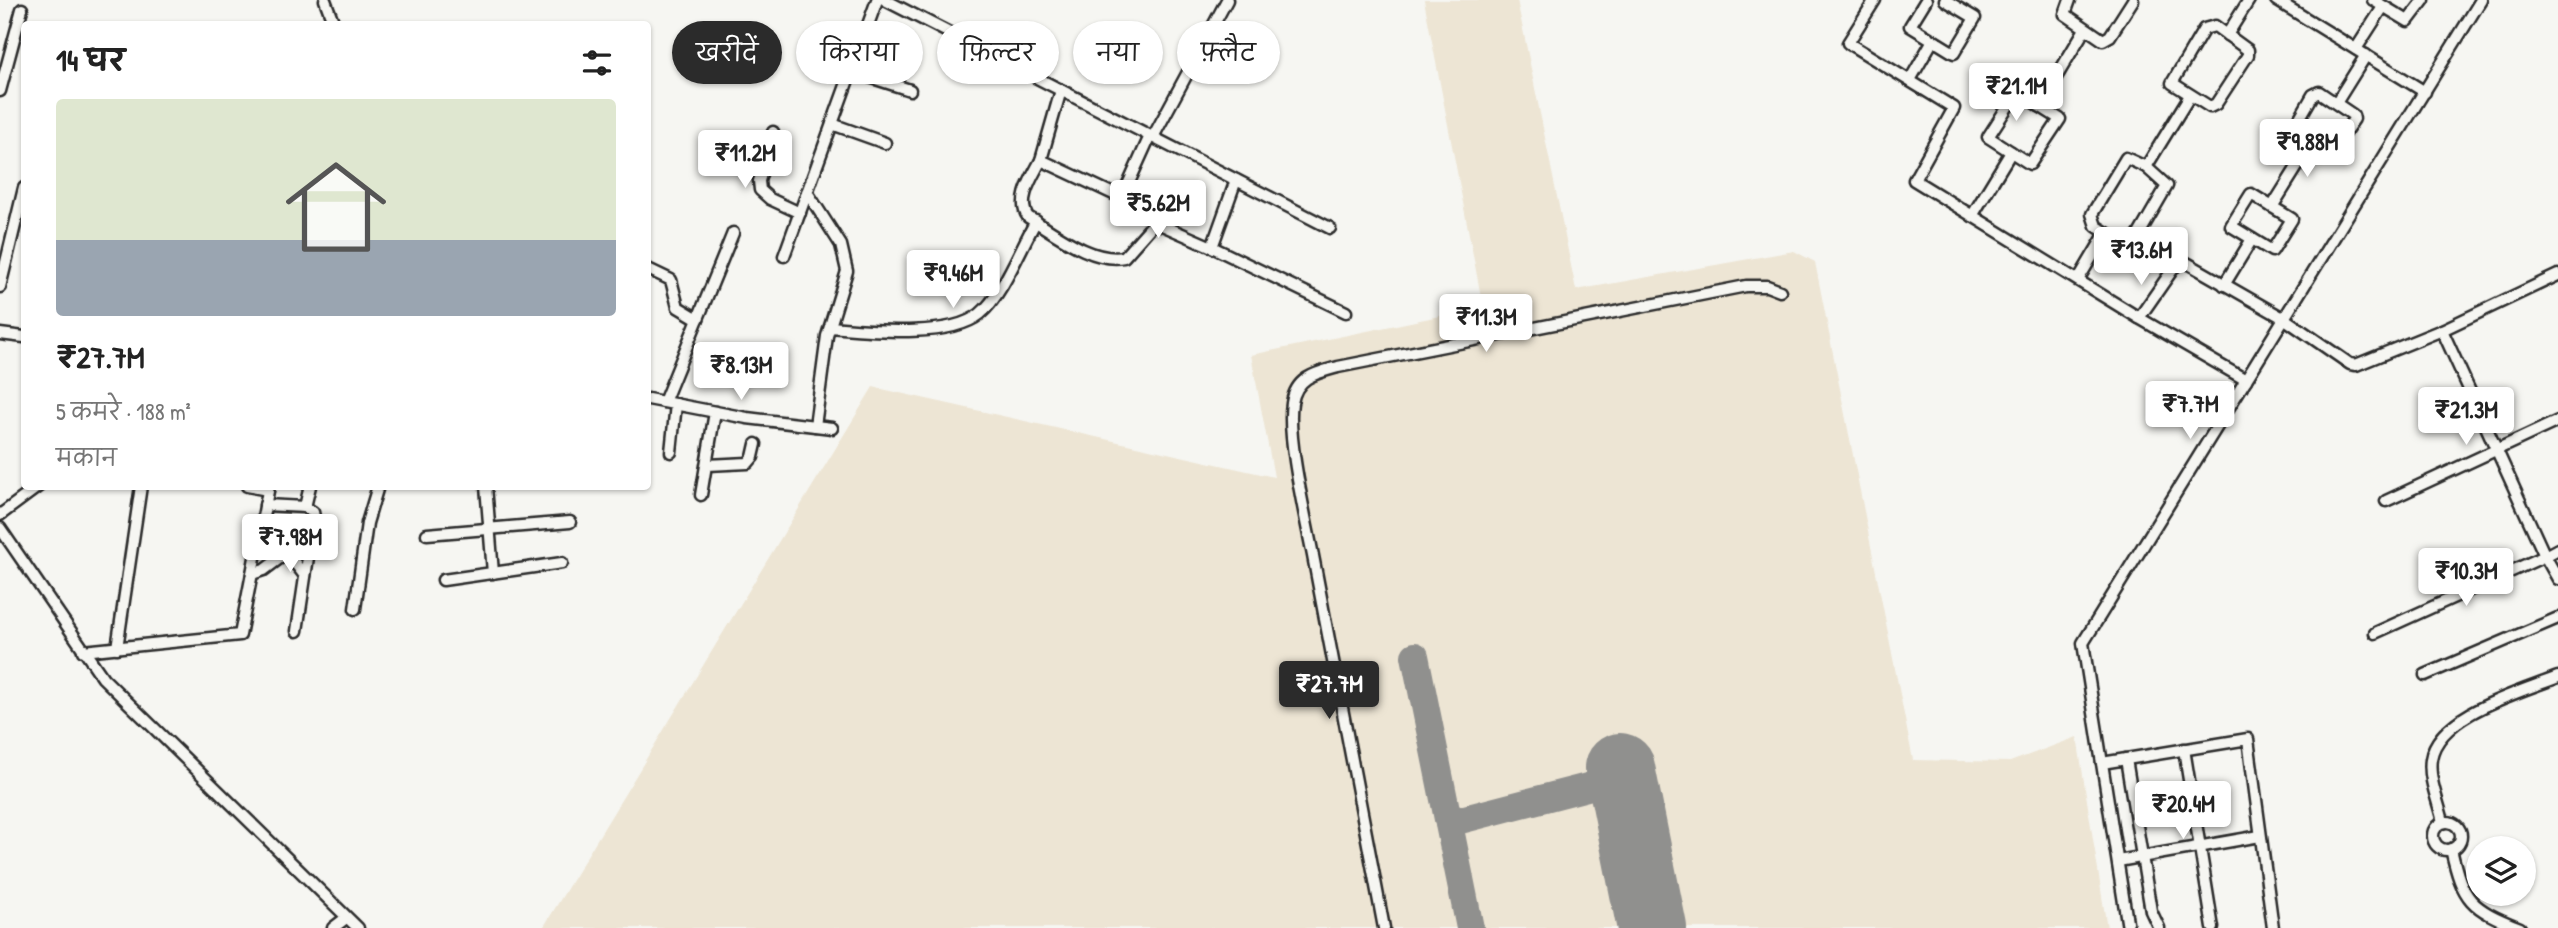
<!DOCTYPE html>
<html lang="hi">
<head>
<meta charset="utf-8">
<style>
	:root { --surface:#fff; --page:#f2f2f2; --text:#222; --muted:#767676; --line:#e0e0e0; --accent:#2b2b2b }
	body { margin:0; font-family:"Patrick Hand","Playpen Sans Deva",sans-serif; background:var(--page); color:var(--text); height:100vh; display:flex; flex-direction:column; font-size:26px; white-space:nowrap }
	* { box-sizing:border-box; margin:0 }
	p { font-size:23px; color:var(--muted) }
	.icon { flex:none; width:38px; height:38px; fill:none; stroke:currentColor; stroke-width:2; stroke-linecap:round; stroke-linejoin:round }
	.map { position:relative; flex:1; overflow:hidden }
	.panel { position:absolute; left:21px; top:21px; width:630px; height:469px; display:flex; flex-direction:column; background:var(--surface); border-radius:7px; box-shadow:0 2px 5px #0004 }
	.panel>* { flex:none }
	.banner { position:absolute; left:672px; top:21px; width:665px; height:63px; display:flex; gap:14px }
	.buttons { position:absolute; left:2466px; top:836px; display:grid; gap:14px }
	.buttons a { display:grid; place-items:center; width:70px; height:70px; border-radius:50%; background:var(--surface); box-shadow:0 2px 5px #0004; font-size:35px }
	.price { position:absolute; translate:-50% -60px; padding:0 16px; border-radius:7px; background:#fff; color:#222; font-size:23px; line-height:46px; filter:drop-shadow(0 2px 4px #0008) }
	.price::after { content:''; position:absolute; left:50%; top:42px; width:21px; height:16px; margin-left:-10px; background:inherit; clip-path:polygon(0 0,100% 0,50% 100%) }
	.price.selected { background:var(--accent); color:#fff }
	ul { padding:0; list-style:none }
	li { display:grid; align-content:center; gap:14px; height:371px; padding:0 35px }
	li+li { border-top:2px solid var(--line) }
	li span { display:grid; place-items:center; height:217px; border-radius:7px; color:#555 }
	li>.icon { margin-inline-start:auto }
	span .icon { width:126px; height:126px; fill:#fffc; stroke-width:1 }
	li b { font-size:30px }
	h2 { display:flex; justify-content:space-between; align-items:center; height:84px; padding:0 35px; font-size:30px }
	.tag { padding:0 24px; border-radius:32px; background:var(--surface); box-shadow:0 2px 5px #0004; font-size:24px; line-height:63px }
	.tag.selected { background:var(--accent); color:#fff }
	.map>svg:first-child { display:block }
</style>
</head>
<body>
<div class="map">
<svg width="2558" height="928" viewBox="0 0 2558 928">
	<rect width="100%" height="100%" fill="#f6f6f2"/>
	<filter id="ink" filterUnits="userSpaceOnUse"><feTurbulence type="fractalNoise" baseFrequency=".0143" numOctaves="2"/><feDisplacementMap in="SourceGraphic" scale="14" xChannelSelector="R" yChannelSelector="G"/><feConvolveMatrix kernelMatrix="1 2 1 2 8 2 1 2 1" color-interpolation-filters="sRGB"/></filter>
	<g filter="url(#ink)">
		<path fill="#ede5d4" d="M 1424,0 L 1517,0 L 1576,290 L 1794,251 L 1815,262 L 1913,760 L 2010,762 L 2077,737 L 2107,928 L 543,928 L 873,387 L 1274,477 L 1251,355 L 1483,307 Z"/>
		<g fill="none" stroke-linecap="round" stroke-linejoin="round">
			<g stroke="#90908e" stroke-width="28">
				<path d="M 1415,656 L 1470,928"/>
				<path d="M 1449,823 L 1622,778"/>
			</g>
			<path stroke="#90908e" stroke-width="70" d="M 1620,768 L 1652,928"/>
			<g stroke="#2b2b2b" stroke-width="15">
				<g id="minor">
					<path d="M 325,0 L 334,24"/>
					<path d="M 885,0 L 1330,228"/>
					<path d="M 1875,0 L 1848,43 L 1954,108 L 1914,180 L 2139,318 L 2180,259 L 2285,319 L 2350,364 L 2356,365 L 2442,330 L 2558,275"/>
					<path d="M 1926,0 L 1910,26 L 1954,53 L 1975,18 L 1945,0"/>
					<path d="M 2070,0 L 2065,14 L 2103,40 L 2110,36 L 2133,0"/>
					<path d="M 2276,0 L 2425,92"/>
					<path d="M 2373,0 L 2408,21 L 2424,0"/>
					<path d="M 2215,26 L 2248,50 L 2248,55 L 2216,104 L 2210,107 L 2172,83 L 2204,29 Z"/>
					<path d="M 2227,35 L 2249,0"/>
					<path d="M 2356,49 L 2383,7"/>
					<path d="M 851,71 L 910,90"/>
					<path d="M 1910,80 L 1933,40"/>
					<path d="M 1061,90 L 1041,160 L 1122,198 L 1150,136"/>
					<path d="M 0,91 L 22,9"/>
					<path d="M 2017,92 L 2060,119 L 2030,164 L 1988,137 Z"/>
					<path d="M 2319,92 L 2353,115 L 2354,119 L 2336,145 L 2298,121 L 2313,95 Z"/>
					<path d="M 2336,103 L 2366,55"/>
					<path d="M 2039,106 L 2085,29"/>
					<path d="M 832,124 L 885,143"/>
					<path d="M 773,132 L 759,181 L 760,190 L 770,199 L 800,213"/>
					<path d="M 1153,137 L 1227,0"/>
					<path d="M 2126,158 L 2146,167 L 2167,186 L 2138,236 L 2127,246 L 2096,226 L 2092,214 Z"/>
					<path d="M 1041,160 C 1033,176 1016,200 1028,217 C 1055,233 1092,263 1124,257 L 1155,222"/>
					<path d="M 2146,167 L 2189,97"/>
					<path d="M 1236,180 L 1212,247 L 1346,312"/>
					<path d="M 807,192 L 841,245 L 847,271 L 827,336 L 815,426"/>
					<path d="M 2251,194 L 2292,219 L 2272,251 L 2231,226 Z"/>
					<path d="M 1122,198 L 1155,222 L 1212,247"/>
					<path d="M 2272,207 L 2317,135"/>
					<path d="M 1972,216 L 2011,152"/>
					<path d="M 784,256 L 877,0"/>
					<path d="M 648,269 L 671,280 L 678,307 L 698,319"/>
					<path d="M 2078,280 L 2106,233"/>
					<path d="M 2224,285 L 2252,239"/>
					<path d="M 0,287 L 24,188"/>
					<path d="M 2139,318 L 2246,380"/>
					<path d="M 830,327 C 868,330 949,339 980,314 C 1002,296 1021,247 1036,221"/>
					<path d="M 2442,330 L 2545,556 L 2558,549"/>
					<path d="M 0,334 L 24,337"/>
					<path d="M 648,399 L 747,418 L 832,428"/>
					<path d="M 664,402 L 733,233"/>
					<path d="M 671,452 L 676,404"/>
					<path d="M 708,465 L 748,463 L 753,457 L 756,444"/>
					<path d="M 247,486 L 268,490"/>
					<path d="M 486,486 L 493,573"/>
					<path d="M 701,495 L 715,412"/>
					<path d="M 2386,501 L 2558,421"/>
					<path d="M 265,505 L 305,507 L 310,486"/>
					<path d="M 0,515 L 39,486"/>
					<path d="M 0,528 L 103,678 L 358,928"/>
					<path d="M 427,534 L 570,522"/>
					<path d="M 252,574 L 264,570 L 284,555 L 291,558 L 305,576"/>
					<path d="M 443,580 L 562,563"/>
					<path d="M 355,609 L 367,523 L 378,486"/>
					<path d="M 297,631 L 314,517 L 313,512 L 305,507"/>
					<path d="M 2375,633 L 2545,556 L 2558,579"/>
					<path d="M 117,648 L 141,486"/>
					<path d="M 83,651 L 240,635 L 269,486"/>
					<path d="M 2425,675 L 2558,618"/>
					<path d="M 2184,749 L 2213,928"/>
					<path d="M 2126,759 L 2151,911 L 2159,928"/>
					<path d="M 2102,763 L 2248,739 L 2273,928"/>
					<path d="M 2443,822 C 2439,803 2428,779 2431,759 C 2438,714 2521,692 2558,677"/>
					<circle cx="2447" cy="836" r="14"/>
					<path d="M 2451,849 C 2463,901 2470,908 2520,928"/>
					<path d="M 2118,861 L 2260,836"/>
					<path d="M 333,928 L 346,918"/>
					<path d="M 1384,928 C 1361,806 1337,683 1314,561 C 1307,523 1286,437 1292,403 C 1296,377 1316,373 1338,367 L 1746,286 L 1767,286 L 1780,291"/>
					<path d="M 2128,928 L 2083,643 L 2481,0"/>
				</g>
			</g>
			<use href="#minor" stroke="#f6f6f2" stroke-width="10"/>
		</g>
	</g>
</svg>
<div class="buttons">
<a><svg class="icon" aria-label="layers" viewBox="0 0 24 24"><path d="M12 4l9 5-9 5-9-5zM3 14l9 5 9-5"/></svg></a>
</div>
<b class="price" style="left:2016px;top:123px">₹21.1M</b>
<b class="price" style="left:2307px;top:179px">₹9.88M</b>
<b class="price" style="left:745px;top:190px">₹11.2M</b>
<b class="price" style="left:1158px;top:240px">₹5.62M</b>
<b class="price" style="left:2141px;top:287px">₹13.6M</b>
<b class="price" style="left:953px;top:310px">₹9.46M</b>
<b class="price" style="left:1486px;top:354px">₹11.3M</b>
<b class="price" style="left:741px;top:402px">₹8.13M</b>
<b class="price" style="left:2190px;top:441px">₹7.7M</b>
<b class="price" style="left:2466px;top:447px">₹21.3M</b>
<b class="price" style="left:290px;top:574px">₹7.98M</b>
<b class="price" style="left:2466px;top:608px">₹10.3M</b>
<b class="price selected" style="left:1329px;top:721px">₹27.7M</b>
<b class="price" style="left:2183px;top:841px">₹20.4M</b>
<div class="banner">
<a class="tag selected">खरीदें</a>
<a class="tag">किराया</a>
<a class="tag">फ़िल्टर</a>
<a class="tag">नया</a>
<a class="tag">फ़्लैट</a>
</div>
<section class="panel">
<h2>14 घर<svg class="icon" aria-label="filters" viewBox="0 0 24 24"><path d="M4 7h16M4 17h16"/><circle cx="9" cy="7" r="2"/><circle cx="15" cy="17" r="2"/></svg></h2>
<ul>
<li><span style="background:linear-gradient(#dfe7d0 65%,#9aa5b1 0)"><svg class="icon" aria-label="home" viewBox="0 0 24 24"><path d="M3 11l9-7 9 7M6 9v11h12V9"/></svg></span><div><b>₹27.7M</b><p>5 कमरे · 188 m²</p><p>मकान</p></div></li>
</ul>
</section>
</div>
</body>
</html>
